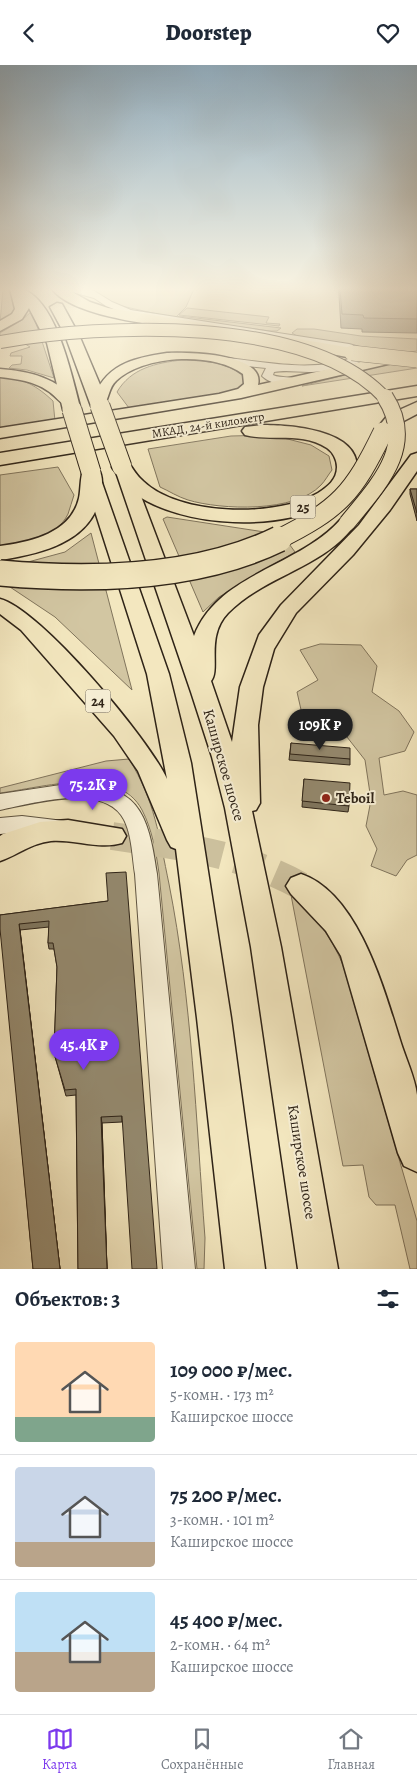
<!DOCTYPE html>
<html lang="ru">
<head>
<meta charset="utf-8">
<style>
	:root { --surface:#fff; --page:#f6f6f7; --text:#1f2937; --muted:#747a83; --line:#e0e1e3; --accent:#7c3aed }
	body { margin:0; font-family:Alegreya,serif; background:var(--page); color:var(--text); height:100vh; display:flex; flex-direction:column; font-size:19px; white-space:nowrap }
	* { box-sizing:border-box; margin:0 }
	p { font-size:16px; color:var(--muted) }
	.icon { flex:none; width:28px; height:28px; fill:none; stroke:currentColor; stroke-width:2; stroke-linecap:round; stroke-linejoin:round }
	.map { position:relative; height:1204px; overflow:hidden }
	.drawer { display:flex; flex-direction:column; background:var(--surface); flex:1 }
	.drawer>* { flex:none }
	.price { position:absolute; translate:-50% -42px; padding:0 11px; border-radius:18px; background:var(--accent); color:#fff; font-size:16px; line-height:32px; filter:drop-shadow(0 1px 2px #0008) }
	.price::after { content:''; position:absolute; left:50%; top:30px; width:15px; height:11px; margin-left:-8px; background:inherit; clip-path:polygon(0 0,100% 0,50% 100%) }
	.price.selected { background:#222; color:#fff }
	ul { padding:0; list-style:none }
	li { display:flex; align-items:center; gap:15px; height:125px; padding:0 15px }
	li+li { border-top:1px solid var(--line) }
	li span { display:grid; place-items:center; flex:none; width:140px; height:100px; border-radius:5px; color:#555 }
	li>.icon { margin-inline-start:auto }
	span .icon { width:60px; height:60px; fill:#fffc; stroke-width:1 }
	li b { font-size:21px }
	h2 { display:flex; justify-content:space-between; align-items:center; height:60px; padding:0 15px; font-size:21px }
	header { display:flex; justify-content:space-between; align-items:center; height:65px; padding:0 15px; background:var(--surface); font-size:22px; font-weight:800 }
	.tab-bar { display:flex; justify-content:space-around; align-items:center; height:70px; border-top:1px solid var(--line); background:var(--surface); font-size:14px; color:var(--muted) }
	.tab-bar a { display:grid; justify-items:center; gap:2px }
	.tab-bar .selected { color:var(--accent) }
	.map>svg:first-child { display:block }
</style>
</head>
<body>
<header><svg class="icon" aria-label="back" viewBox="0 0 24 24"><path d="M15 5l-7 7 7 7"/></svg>Doorstep<svg class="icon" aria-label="heart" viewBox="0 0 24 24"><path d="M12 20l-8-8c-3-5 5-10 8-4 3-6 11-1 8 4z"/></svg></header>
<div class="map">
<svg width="417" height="1204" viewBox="0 0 417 1204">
	<rect width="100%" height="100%" fill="#f3e7bf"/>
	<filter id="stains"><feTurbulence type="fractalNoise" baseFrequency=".004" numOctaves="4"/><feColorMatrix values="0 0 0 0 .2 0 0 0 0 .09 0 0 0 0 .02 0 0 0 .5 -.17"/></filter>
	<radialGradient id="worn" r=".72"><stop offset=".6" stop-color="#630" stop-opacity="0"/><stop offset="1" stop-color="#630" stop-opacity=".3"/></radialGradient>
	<g fill="#d2c6a2" stroke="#80745c">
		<path d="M 3,224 L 8,224 L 14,228 L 16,246 L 0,258 Z"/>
		<path d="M 91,224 L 194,224 L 186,242 L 175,253 L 117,240 Z"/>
		<path d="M 187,243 L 269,252 L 266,258 L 280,259 L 279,261 L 179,250 Z"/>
		<path d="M 32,246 L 54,313 L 27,305 L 9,303 L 12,300 L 21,299 L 22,291 L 10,291 L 11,288 L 30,282 L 22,277 L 0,281 L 0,268 L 22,255 Z"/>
		<path d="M 179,251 L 281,263 L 277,266 L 270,266 L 176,253 Z"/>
		<path d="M 297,264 L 314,264 L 361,271 L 417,274 L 417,286 L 396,289 L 297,271 L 292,268 Z"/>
		<path d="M 417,294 L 417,303 L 302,321 L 387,299 Z"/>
		<path d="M 182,295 C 205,296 226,296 244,312 L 245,318 L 234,327 L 129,343 L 117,327 C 131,303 156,298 182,295 Z"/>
		<path d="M 0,312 C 22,312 37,321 53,336 L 55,356 L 0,364 Z"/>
		<path d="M 272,370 L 311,380 L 329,391 L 332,405 C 328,410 325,416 321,420 C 295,448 221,445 188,435 C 178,432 169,426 160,422 L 148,384 L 231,371 Z"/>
		<path d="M 58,402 L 74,430 C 72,436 70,443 68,449 C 57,472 24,481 0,481 L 0,410 Z"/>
		<path d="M 167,452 L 271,468 L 287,476 L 295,487 L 219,532 L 203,547 L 163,454 Z"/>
		<path d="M 91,468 L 132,625 L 55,552 L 7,520 L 0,498 L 28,497 L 65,487 Z"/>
		<path d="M 320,579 L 361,580 L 377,601 L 372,627 L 399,646 L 414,667 L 405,686 L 379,693 L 384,730 L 403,726 L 417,730 L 417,790 L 407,795 L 396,811 L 371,801 L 377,784 L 366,761 L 371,735 L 365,695 L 347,672 L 302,649 L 297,627 L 318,615 L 300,585 Z"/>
		<path d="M 129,694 C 155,736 159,771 169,819 C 192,935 196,1055 205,1173 L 204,1204 L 197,1204 L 159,808 C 156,787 152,764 142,745 C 118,699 41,723 0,728 L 0,723 L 106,696 Z"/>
		<path d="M 291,830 C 315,850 331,871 343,900 L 417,1156 L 417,1204 L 410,1204 L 395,1140 L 376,1140 L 369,1132 L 363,1100 L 343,1101 Z"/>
	</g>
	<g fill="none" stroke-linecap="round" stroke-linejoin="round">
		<path stroke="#ccc09d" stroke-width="28" stroke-dasharray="28 14" stroke-linecap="butt" d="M 112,771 C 178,781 242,788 301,821"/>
		<g stroke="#5f5441" stroke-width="2">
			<g id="minor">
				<path d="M 61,224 L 91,224 L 112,237 L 131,245 L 349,279 L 363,283 L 369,291 C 360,301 323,307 309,307 C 296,307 287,305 274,307 L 273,310 C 281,314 293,310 299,316 C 290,324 270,319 262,311 L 266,303 L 219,298 L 214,295 L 219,292 C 262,296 317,310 358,290 L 348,285 L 129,250 L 106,241 L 94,233 Z"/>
				<path d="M 67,719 C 138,718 148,746 157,809 L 195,1204 L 163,1204 L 135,809 C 132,791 132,765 121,750 C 98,719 31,739 0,745 L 0,729 Z"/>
				<path d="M 22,751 L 64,756 L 67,762 L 64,768 L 56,770 L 22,767 L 0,769 L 0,753 Z"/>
			</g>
		</g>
		<g stroke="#2e2317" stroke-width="3">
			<g id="major">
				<path d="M 167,288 C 186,287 266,288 258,320 L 401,288 L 408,292 L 401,296 L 241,333 L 0,373 L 0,363 L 219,329 L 238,324 L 244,319 L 243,309 C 213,286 143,290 116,316 C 109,322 109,333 104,340 L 99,341 L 92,337 C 104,300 132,293 167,288 Z"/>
				<path d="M 0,304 C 29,306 59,313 77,338 L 70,342 C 61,340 56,331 48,326 C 34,316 17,314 0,312 Z"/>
				<path d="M 417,388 L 417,406 L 390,445 L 353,490 L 296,548 L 274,584 L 263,622 L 258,660 L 260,738 L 256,745 L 252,746 L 281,882 L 338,1204 L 298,1204 L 251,882 L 225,743 L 212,692 L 191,627 L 117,410 L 119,406 L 131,406 L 133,410 L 194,571 C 218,508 299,502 341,454 L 353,454 L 356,458 C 325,503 265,510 228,548 C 205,572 221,604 211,616 L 232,677 L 240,622 L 259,570 L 281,540 L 359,460 L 411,390 Z"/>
				<path d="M 92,407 L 98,408 L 100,412 L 169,609 L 191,698 L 231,953 L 265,1204 L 225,1204 L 197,953 L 176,784 L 171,782 L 167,775 L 138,706 L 114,671 L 21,565 L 0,549 L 0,534 C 40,544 149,674 167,714 L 147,609 L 84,412 L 86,408 Z"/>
				<path d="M 68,755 L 122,764 L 126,771 L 122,778 C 100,785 74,774 51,776 C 31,778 18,790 0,796 L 0,771 L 3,769 L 40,757 Z"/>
				<path d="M 301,809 C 358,828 384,924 400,975 C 405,992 415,1012 417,1030 C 417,1055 417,1082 417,1107 L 404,1101 L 398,1088 L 341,891 L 326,866 L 291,829 L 286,821 L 291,813 Z"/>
			</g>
		</g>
		<g stroke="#2e2317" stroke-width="3">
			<g id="highway">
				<path d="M 10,224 C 14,224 21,223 25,225 C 58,240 72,313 81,345 L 78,349 L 66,349 L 63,345 L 47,278 L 29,243 L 22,254 L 0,266 L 0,256 L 12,249 L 15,244 Z"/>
				<path d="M 52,224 L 67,224 L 90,237 L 108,243 L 214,260 L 221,264 L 214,268 C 176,262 75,255 52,224 Z"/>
				<path d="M 57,238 L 62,239 L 79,270 L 109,341 L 106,345 L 94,345 L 91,341 L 65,270 L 50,242 Z"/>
				<path d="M 274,270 L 352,283 L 360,288 L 352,293 L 269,277 L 267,274 L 269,271 Z"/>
				<path d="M 417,321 L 417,331 L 0,400 L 0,388 Z"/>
				<path d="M 417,337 L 417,349 L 400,358 L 389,371 L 377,371 L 374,367 L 388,350 Z"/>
				<path d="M 262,360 C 289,360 358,364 357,403 C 356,413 348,426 340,432 C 289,469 180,464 131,426 C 123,421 118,410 112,402 L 115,398 L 129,398 C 133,404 137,411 143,416 C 179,451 276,453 318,428 C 327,422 337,415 337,402 C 337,395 333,387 327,383 C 301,366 272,377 245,370 L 242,366 L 245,362 Z"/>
				<path d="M 91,401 L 98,403 C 104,412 102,423 100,433 C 90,478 39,489 0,495 L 0,481 C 31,477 71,468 79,433 C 81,424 80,410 84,403 Z"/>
			</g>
		</g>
		<use href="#minor" fill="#f7efd5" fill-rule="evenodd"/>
		<use href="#major" fill="#f3e7bf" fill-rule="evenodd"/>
		<use href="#highway" fill="#f3e7bf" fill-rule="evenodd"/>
		<g stroke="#2e2317" stroke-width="14" stroke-linecap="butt">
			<path id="major-bridge-far1" d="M 0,277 C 104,259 309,249 386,334"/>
		</g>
		<g stroke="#2e2317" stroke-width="18" stroke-linecap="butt">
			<path id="major-bridge" d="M 347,458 C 378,420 417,381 385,332"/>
		</g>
		<g stroke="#2e2317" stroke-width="16" stroke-linecap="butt">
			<path id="highway-bridge-far2" d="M 352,288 L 417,295"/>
		</g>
		<g stroke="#2e2317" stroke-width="21" stroke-linecap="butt">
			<g id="highway-bridge-far1">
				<path d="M 100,341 L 122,402"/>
				<path d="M 72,345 L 91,407"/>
				<path d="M 277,475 C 339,444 353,429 383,367"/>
			</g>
		</g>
		<g stroke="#2e2317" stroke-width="28" stroke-linecap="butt">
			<path id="highway-bridge" d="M 0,508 C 89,516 197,514 279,474"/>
		</g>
		<use href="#major-bridge-far1" stroke="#f3e7bf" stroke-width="12"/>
		<use href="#major-bridge" stroke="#f3e7bf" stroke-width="16"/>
		<use href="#highway-bridge-far2" stroke="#f3e7bf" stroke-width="15"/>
		<use href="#highway-bridge-far1" stroke="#f3e7bf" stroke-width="19"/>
		<use href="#highway-bridge" stroke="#f3e7bf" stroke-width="25"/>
	</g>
	<g fill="#7f765f" stroke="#2e2317">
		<path d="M 215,224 L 232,224 L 231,225 Z"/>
		<path d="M 339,224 L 417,224 L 417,268 L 362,267 L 362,264 L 341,263 L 339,230 Z"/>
		<path d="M 410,424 L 417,424 L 417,456 L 410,429 Z"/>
		<path d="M 291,678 L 350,694 L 350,700 L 289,695 Z"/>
		<path d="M 304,714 L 349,741 L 348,747 L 302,742 Z"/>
		<path d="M 108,836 L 122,1057 L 102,1058 L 107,1204 L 78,1204 L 76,1030 L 66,1031 L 54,988 L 57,902 L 54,884 L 49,884 L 48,878 L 49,862 L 20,865 L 60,1204 L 33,1204 L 0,850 Z"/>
	</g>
	<g fill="#68604d" stroke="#2e2317">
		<path d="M 19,859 L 20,865 L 60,1204 Z"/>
		<path d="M 101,1052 L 102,1058 L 107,1204 Z"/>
	</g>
	<g fill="#94896e" stroke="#2e2317">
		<path d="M 340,224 L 417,224 L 417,254 L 364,253 L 363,250 L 342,249 Z"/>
		<path d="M 410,424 L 417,424 L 417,448 Z"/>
		<path d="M 291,678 L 350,683 L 350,694 L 290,689 Z"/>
		<path d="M 304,714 L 350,718 L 349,741 L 302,736 Z"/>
		<path d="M 126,807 L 157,1204 L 132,1204 L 122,1051 L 101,1052 L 107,1204 L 78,1204 L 76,1024 L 65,1025 L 54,988 L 57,902 L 53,878 L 48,878 L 49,856 L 19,859 L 60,1204 L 33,1204 L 0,864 L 0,850 L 108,836 L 106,808 Z"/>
	</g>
	<linearGradient id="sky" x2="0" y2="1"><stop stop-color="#91aec1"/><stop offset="0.57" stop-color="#faf4e2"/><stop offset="1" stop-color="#faf4e2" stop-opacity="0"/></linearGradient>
	<rect width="417" height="393" fill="url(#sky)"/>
	<circle fill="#8f2418" stroke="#f7efd5" stroke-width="2" cx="326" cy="733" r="5"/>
	<g text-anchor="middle" stroke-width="4" stroke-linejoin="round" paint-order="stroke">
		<g font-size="12" fill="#2e2317" stroke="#f7efd5">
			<text transform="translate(208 360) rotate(-9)" y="4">МКАД, 24-й километр</text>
		</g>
		<g fill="#f7efd5" stroke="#6a6050" stroke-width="1">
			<rect x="290.5" y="430.5" width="25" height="23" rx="4"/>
			<rect x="85.5" y="624.5" width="25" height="23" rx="4"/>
		</g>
		<g font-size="14" font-weight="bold" fill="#2e2317">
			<text x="303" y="447">25</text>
			<text x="98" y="641">24</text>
		</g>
		<g font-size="15" fill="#2e2317" stroke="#f7efd5">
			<text transform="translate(224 700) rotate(74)" y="5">Каширское шоссе</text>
			<text transform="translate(302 1097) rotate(81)" y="5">Каширское шоссе</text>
		</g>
		<g font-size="15" font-weight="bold" fill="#2e2317" stroke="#f7efd5" text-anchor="start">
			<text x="336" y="738">Teboil</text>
		</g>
	</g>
	<rect width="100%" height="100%" filter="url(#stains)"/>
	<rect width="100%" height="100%" fill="url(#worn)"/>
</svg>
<b class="price selected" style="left:320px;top:686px">109K ₽</b>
<b class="price" style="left:93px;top:746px">75.2K ₽</b>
<b class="price" style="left:84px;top:1006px">45.4K ₽</b>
</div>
<section class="drawer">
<h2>Объектов: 3<svg class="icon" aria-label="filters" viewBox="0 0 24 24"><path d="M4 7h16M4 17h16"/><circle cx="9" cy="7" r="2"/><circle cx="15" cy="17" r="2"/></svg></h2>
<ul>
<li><span style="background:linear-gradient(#ffd9b3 75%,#7fa58c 0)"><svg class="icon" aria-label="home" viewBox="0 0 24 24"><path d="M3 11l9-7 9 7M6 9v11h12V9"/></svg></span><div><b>109 000 ₽/мес.</b><p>5-комн. · 173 m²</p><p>Каширское шоссе</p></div></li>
<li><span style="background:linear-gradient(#c9d6e8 75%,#b9a48a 0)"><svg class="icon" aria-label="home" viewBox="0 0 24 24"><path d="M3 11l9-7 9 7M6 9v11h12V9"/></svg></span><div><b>75 200 ₽/мес.</b><p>3-комн. · 101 m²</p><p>Каширское шоссе</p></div></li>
<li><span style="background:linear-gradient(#bfe0f5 60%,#b9a48a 0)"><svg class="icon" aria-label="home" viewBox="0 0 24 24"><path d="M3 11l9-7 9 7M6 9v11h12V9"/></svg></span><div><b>45 400 ₽/мес.</b><p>2-комн. · 64 m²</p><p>Каширское шоссе</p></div></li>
</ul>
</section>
<nav class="tab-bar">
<a class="selected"><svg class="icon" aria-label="map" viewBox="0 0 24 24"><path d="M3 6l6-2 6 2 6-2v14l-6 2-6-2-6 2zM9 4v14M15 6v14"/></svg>Карта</a>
<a><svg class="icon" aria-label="saved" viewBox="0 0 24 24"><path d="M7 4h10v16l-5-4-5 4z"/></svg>Сохранённые</a>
<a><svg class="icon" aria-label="home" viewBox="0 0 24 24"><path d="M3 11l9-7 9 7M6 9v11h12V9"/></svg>Главная</a>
</nav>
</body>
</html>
